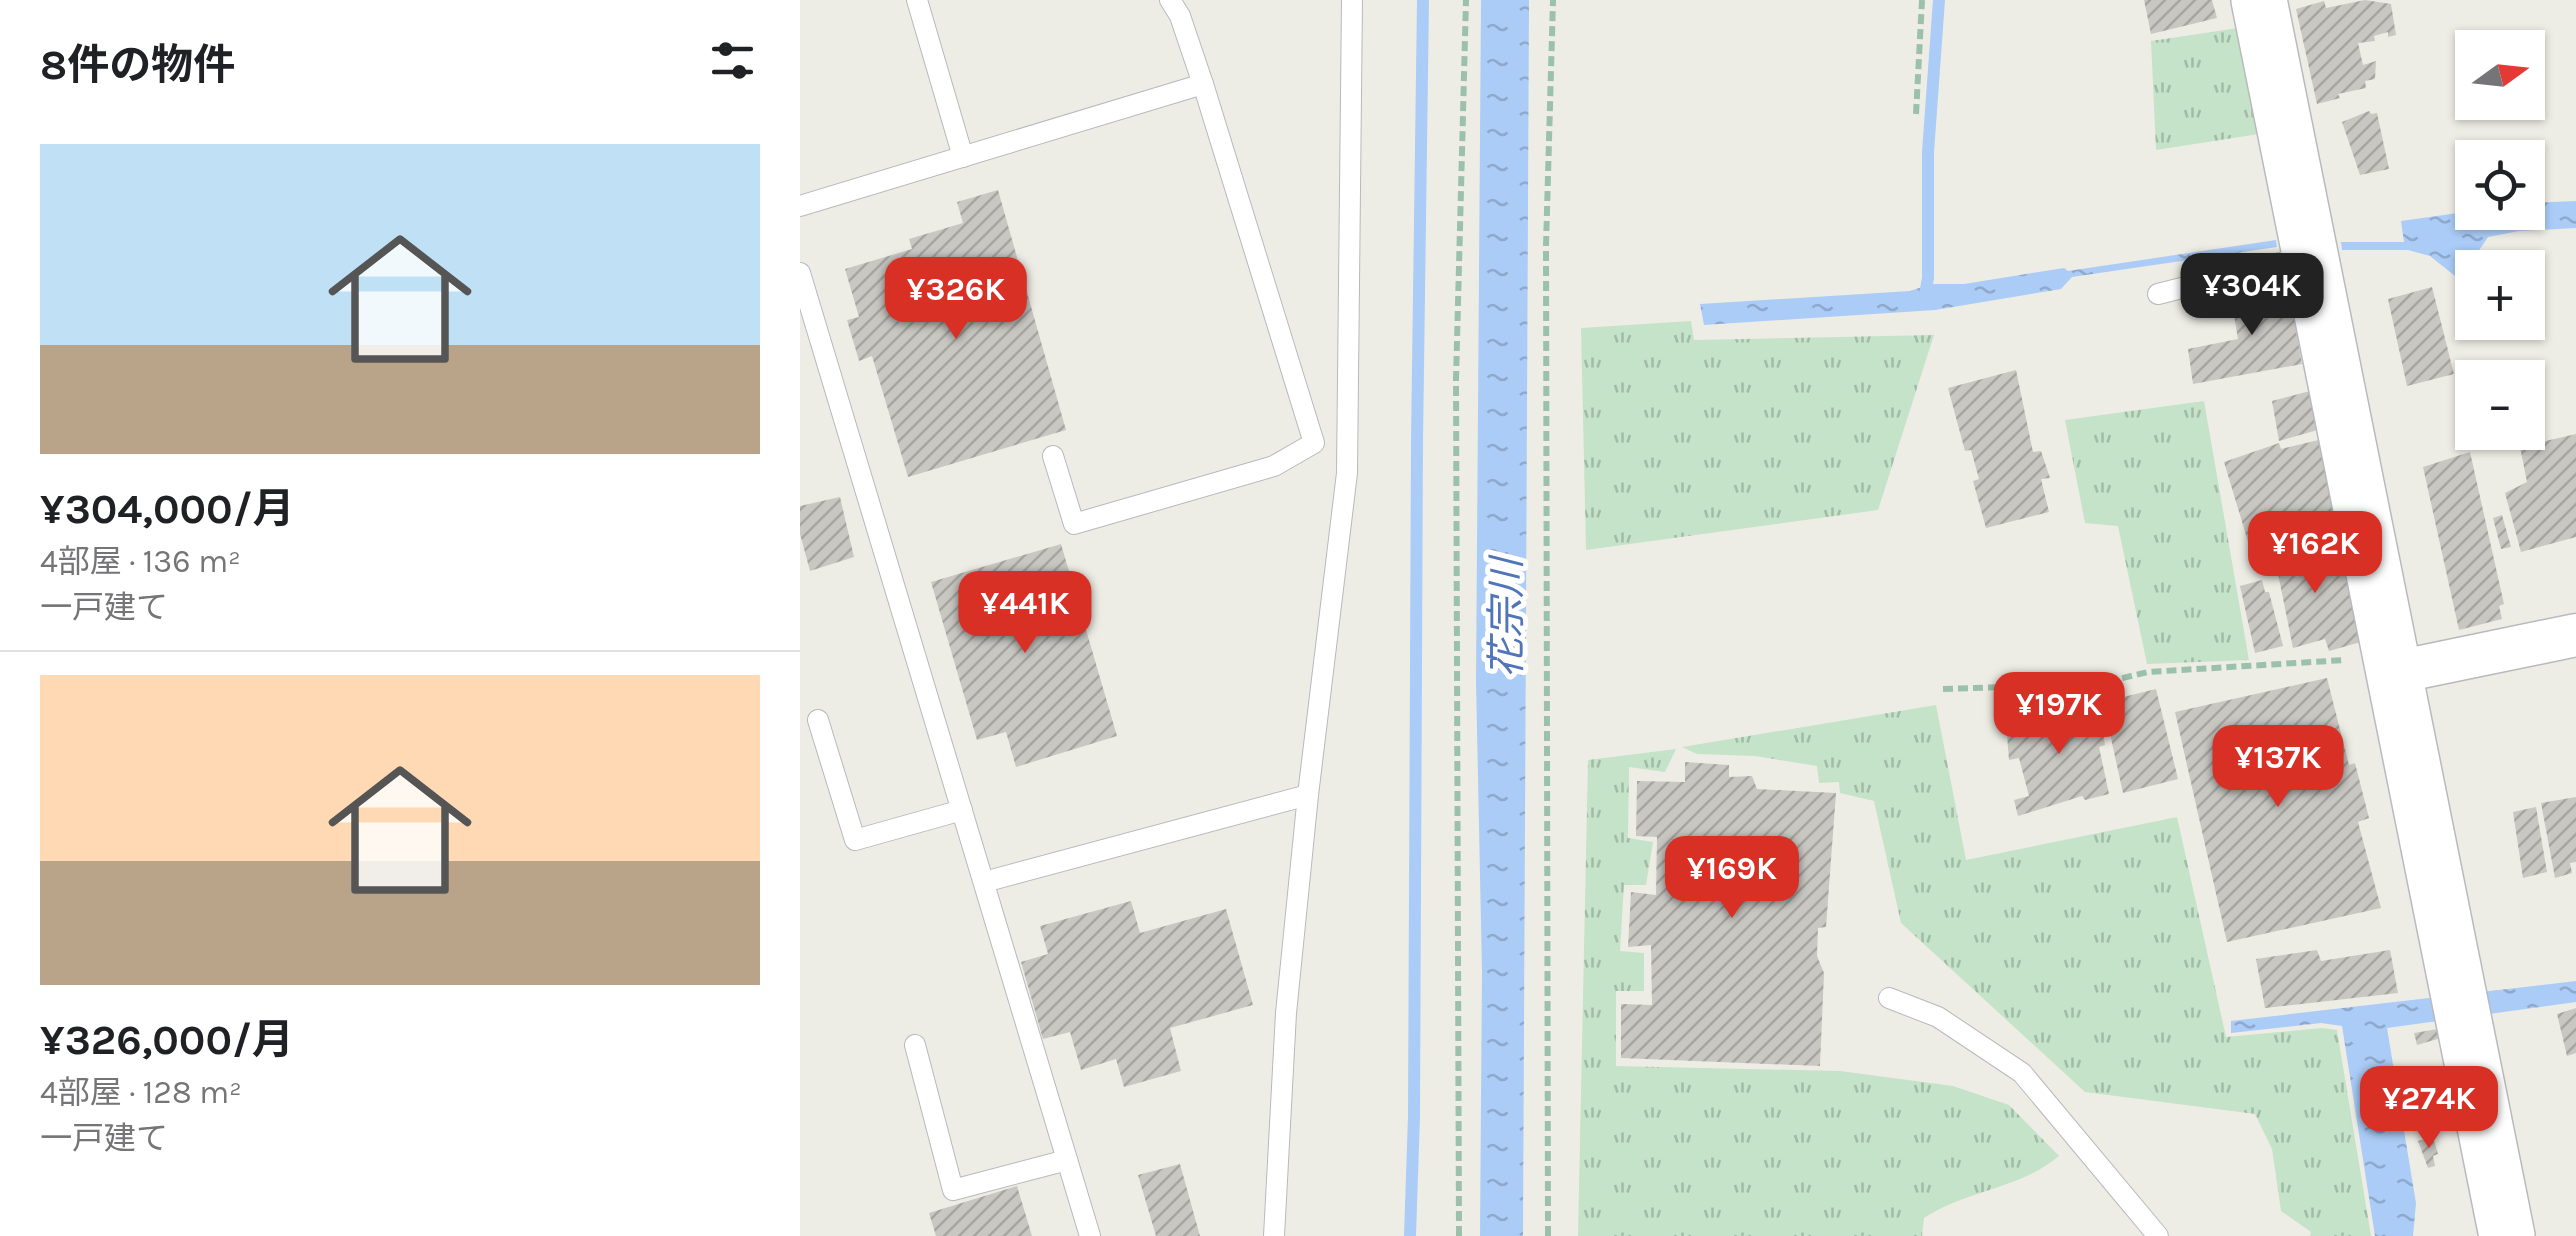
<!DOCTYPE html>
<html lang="ja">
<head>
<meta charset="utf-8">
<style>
	:root { --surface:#fff; --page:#f6f6f6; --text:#202124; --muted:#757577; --line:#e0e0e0; --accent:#d93025 }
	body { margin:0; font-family:Karla,"Noto Sans JP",sans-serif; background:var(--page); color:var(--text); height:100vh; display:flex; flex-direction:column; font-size:38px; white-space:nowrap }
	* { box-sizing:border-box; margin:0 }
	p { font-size:32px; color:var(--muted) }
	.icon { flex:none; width:55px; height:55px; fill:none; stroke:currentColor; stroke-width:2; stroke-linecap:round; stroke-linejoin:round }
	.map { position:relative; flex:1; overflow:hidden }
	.details { display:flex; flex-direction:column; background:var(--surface); width:800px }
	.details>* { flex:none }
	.needle { width:65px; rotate:75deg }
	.fabs { position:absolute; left:1655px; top:30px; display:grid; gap:20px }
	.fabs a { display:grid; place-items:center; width:90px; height:90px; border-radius:0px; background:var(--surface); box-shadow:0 2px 8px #0004; font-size:50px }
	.price { position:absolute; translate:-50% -85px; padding:0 22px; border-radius:20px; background:var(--accent); color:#fff; font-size:32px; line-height:65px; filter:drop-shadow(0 2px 5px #0008) }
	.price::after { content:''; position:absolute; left:50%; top:60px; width:30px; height:22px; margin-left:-15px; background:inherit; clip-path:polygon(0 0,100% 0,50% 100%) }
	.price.on { background:#222; color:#fff }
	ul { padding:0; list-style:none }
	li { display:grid; align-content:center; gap:20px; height:530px; padding:0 40px }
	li+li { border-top:2px solid var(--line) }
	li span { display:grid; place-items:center; height:310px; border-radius:0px; color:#555 }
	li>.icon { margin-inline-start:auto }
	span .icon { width:180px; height:180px; fill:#fffc; stroke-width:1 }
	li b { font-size:42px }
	h2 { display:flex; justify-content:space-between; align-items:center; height:120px; padding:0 40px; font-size:42px }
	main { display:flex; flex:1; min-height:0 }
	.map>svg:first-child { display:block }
</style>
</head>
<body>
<main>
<section class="details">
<h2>8件の物件<svg class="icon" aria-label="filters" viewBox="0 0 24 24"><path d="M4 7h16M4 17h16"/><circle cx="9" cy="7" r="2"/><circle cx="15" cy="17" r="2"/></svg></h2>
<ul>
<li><span style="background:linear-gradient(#bfe0f5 65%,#b9a48a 0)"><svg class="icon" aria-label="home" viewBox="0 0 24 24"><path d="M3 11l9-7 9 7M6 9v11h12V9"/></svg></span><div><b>¥304,000/月</b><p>4部屋 · 136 m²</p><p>一戸建て</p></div></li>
<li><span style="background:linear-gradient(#ffd9b3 60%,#b9a48a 0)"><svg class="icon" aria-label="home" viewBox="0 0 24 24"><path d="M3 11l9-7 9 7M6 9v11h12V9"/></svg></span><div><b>¥326,000/月</b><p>4部屋 · 128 m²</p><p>一戸建て</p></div></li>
</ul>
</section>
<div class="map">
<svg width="1776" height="1236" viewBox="0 0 1776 1236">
	<defs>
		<pattern id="grass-tufts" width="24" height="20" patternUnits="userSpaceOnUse" patternTransform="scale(2.5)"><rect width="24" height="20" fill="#c4e3c8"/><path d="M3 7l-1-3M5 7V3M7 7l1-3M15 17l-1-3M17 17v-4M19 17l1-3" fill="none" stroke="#a2bba6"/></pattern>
		<pattern id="water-ripples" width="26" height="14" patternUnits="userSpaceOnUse" patternTransform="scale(2.5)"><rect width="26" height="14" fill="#abccf7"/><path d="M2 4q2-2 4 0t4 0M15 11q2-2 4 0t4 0" fill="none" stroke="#8ea9cc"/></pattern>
		<pattern id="building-hatch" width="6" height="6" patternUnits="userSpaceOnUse" patternTransform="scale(2.5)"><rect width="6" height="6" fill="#c9c7c2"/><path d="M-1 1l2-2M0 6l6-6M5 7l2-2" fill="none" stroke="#a6a5a1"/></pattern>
	</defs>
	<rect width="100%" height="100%" fill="#eeede5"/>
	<g fill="url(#grass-tufts)">
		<path d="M 1438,28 L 1459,134 L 1356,150 L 1351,41 Z"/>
		<path d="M 891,321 L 894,340 L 1134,335 L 1078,510 L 786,550 L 781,328 Z"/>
		<path d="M 1404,401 L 1449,660 L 1347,664 L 1318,526 L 1285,523 L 1265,420 Z"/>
		<path d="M 1136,705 L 1166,860 L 1377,817 L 1426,1037 L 1522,1028 L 1537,1030 L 1571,1236 L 1510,1236 L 1511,1232 L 1481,1211 L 1472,1149 L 1455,1114 L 1285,1092 L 1101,923 L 1074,801 L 1040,793 L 1039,782 L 1019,783 L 1017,766 L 955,756 L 897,754 L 882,747 Z"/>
		<path d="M 876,749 L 865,772 L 829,767 L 828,838 L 853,842 L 846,885 L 824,885 L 820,951 L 844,953 L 844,991 L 816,991 L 816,1066 L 1040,1071 L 1153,1086 L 1209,1105 L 1259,1156 C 1220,1189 1166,1190 1124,1218 L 1122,1236 L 778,1236 L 788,760 Z"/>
	</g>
	<g fill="url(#water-ripples)">
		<path d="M 681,0 L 729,0 L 723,1236 L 680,1236 L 682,971 L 676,682 Z"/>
		<path d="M 1776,201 L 1776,228 L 1719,231 L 1688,237 L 1664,273 L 1655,276 L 1630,256 L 1608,250 L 1542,250 L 1541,242 L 1604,242 L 1601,221 L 1672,211 L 1728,212 L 1728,203 Z"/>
		<path d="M 1476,240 L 1477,247 L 1272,277 L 1261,289 L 1135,310 L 904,325 L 900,304 L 1110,291 L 1131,284 L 1164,284 L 1264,268 L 1268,271 Z"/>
		<path d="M 1776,981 L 1776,1002 L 1587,1028 L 1616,1203 L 1613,1236 L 1575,1236 L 1542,1026 L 1521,1023 L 1431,1033 L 1431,1021 Z"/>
	</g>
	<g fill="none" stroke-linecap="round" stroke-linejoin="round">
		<g stroke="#abccf7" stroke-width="12">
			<path d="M 1124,300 L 1128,278 L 1128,152 L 1139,0"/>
			<path d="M 610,1236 L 614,1116 L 617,441 L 623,0"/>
		</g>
	</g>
	<g fill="url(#building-hatch)">
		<path d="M 1344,0 L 1412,0 L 1417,18 L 1351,34 Z"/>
		<path d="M 1565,0 L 1591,4 L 1596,35 L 1588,37 L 1588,32 L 1574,36 L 1575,41 L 1558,43 L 1563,65 L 1576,61 L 1575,79 L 1565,81 L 1566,88 L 1538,94 L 1540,98 L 1517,104 L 1496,9 L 1524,1 L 1526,8 Z"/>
		<path d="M 1569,111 L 1571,114 L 1577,113 L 1589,169 L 1560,175 L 1542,122 Z"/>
		<path d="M 198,190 L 266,430 L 108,477 L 72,356 L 59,361 L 47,320 L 59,317 L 45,269 L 112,249 L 109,239 L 163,223 L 157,202 Z"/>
		<path d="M 1453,284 L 1463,291 L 1488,285 L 1502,364 L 1393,384 L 1388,349 L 1438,339 L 1430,291 Z"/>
		<path d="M 1632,287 L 1654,374 L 1607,386 L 1588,299 Z"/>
		<path d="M 1216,370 L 1233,452 L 1241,451 L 1250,478 L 1241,479 L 1249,512 L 1186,528 L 1173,481 L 1179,479 L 1171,450 L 1165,451 L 1148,388 Z"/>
		<path d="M 1510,391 L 1521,429 L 1479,441 L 1472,401 Z"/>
		<path d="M 1776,434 L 1776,537 L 1721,552 L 1705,493 L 1727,482 L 1720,447 Z"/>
		<path d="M 1523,439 L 1540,511 L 1498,522 L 1498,532 L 1449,545 L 1424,462 L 1479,443 L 1481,449 Z"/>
		<path d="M 1670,452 L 1704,604 L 1699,606 L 1702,619 L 1659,630 L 1623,467 Z"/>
		<path d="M 40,497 L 54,557 L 10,571 L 0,534 L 0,506 Z"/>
		<path d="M 1702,515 L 1711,547 L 1701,549 L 1693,518 Z"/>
		<path d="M 1521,536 L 1530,573 L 1548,570 L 1561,642 L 1529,651 L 1525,639 L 1493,648 L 1472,544 Z"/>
		<path d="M 261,544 L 317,736 L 216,767 L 206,732 L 177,740 L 131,582 Z"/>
		<path d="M 1462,580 L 1465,592 L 1469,592 L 1483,646 L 1455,653 L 1440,586 Z"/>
		<path d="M 1527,678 L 1549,765 L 1555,763 L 1569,818 L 1558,822 L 1581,908 L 1427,942 L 1375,712 Z"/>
		<path d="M 1356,689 L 1378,779 L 1323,793 L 1303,702 Z"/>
		<path d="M 1241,707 L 1243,715 L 1299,707 L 1305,745 L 1299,747 L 1309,794 L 1285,800 L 1282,796 L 1218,816 L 1214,800 L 1229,796 L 1219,758 L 1209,760 L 1207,735 L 1218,731 L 1213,714 Z"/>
		<path d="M 885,762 L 929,765 L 929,777 L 952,776 L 957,789 L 1036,793 L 1026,927 L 1018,928 L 1017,956 L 1024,973 L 1020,1066 L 821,1058 L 821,1004 L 852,1005 L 851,945 L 828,947 L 831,892 L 856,895 L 857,837 L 836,836 L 837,781 L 885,782 Z"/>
		<path d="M 1776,797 L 1776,862 L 1770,863 L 1772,873 L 1755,878 L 1741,803 Z"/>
		<path d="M 1736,807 L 1747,872 L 1723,878 L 1713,812 Z"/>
		<path d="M 331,901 L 340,933 L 426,909 L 453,1005 L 370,1028 L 381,1071 L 324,1087 L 316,1059 L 281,1070 L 270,1032 L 243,1039 L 221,962 L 248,954 L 240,926 Z"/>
		<path d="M 1517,950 L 1521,961 L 1590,950 L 1598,993 L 1465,1008 L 1456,959 Z"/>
		<path d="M 1776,1008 L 1776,1053 L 1767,1056 L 1757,1014 Z"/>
		<path d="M 1638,1029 L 1641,1038 L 1617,1045 L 1614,1033 Z"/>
		<path d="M 1633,1137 L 1638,1154 L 1633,1156 L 1635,1166 L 1628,1168 L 1618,1141 Z"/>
		<path d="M 380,1164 L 400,1236 L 356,1236 L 338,1175 Z"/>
		<path d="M 217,1186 L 232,1236 L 136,1236 L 129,1213 Z"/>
	</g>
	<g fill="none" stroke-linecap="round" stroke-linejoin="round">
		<g stroke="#b7b9bd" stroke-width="22">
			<g id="lane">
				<path d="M 117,0 L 163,157"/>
				<path d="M 0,206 L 403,84"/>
				<path d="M 0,273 L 290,1236"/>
				<path d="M 1358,294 L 1508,256"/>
				<path d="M 253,456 L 274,524 L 474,466 L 514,443 L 403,84 L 380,16 L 370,0"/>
				<path d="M 18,720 L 55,840 L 162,810"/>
				<path d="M 184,882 L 508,795"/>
				<path d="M 1089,998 L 1138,1017 L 1222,1073 L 1358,1236"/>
				<path d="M 115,1045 L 153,1190 L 267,1160"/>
				<path d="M 474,1236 L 486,1013 L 508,795 L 547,473 L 552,0"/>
			</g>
		</g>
		<g stroke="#b7b9bd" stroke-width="45">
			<path id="street" d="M 1592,673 L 1776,635"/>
		</g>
		<g stroke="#b8babf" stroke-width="58">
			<path id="secondary" d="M 1459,0 L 1707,1236"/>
		</g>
		<g stroke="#9cc1ab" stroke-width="6" stroke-dasharray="10 5" stroke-linecap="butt">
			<path d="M 1116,114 L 1122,0"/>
			<path d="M 1143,689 L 1297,684 L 1348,672 L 1545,660"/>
			<path d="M 659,1236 L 656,379 L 666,0"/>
			<path d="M 748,1236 L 746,246 L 753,0"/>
		</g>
		<use href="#lane" stroke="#fff" stroke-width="20"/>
		<use href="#street" stroke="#fff" stroke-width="42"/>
		<use href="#secondary" stroke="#fff" stroke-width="55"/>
	</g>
	<g text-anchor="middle" stroke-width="10" stroke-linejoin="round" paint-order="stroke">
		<g font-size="40" font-style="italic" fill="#5075b9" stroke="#fff">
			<text transform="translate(706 618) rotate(-90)" y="14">花宗川</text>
		</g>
	</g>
</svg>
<div class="fabs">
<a><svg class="needle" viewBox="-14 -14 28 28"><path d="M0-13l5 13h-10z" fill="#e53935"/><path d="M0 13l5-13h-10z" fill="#757577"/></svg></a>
<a><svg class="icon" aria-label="locate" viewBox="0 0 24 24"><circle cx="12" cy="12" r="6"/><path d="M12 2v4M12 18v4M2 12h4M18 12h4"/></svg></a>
<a>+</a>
<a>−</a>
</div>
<b class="price on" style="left:1452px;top:338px">¥304K</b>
<b class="price" style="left:156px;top:342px">¥326K</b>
<b class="price" style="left:1515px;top:596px">¥162K</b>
<b class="price" style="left:225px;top:656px">¥441K</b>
<b class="price" style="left:1259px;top:757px">¥197K</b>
<b class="price" style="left:1478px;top:810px">¥137K</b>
<b class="price" style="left:932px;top:921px">¥169K</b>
<b class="price" style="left:1629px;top:1151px">¥274K</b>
</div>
</main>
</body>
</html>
